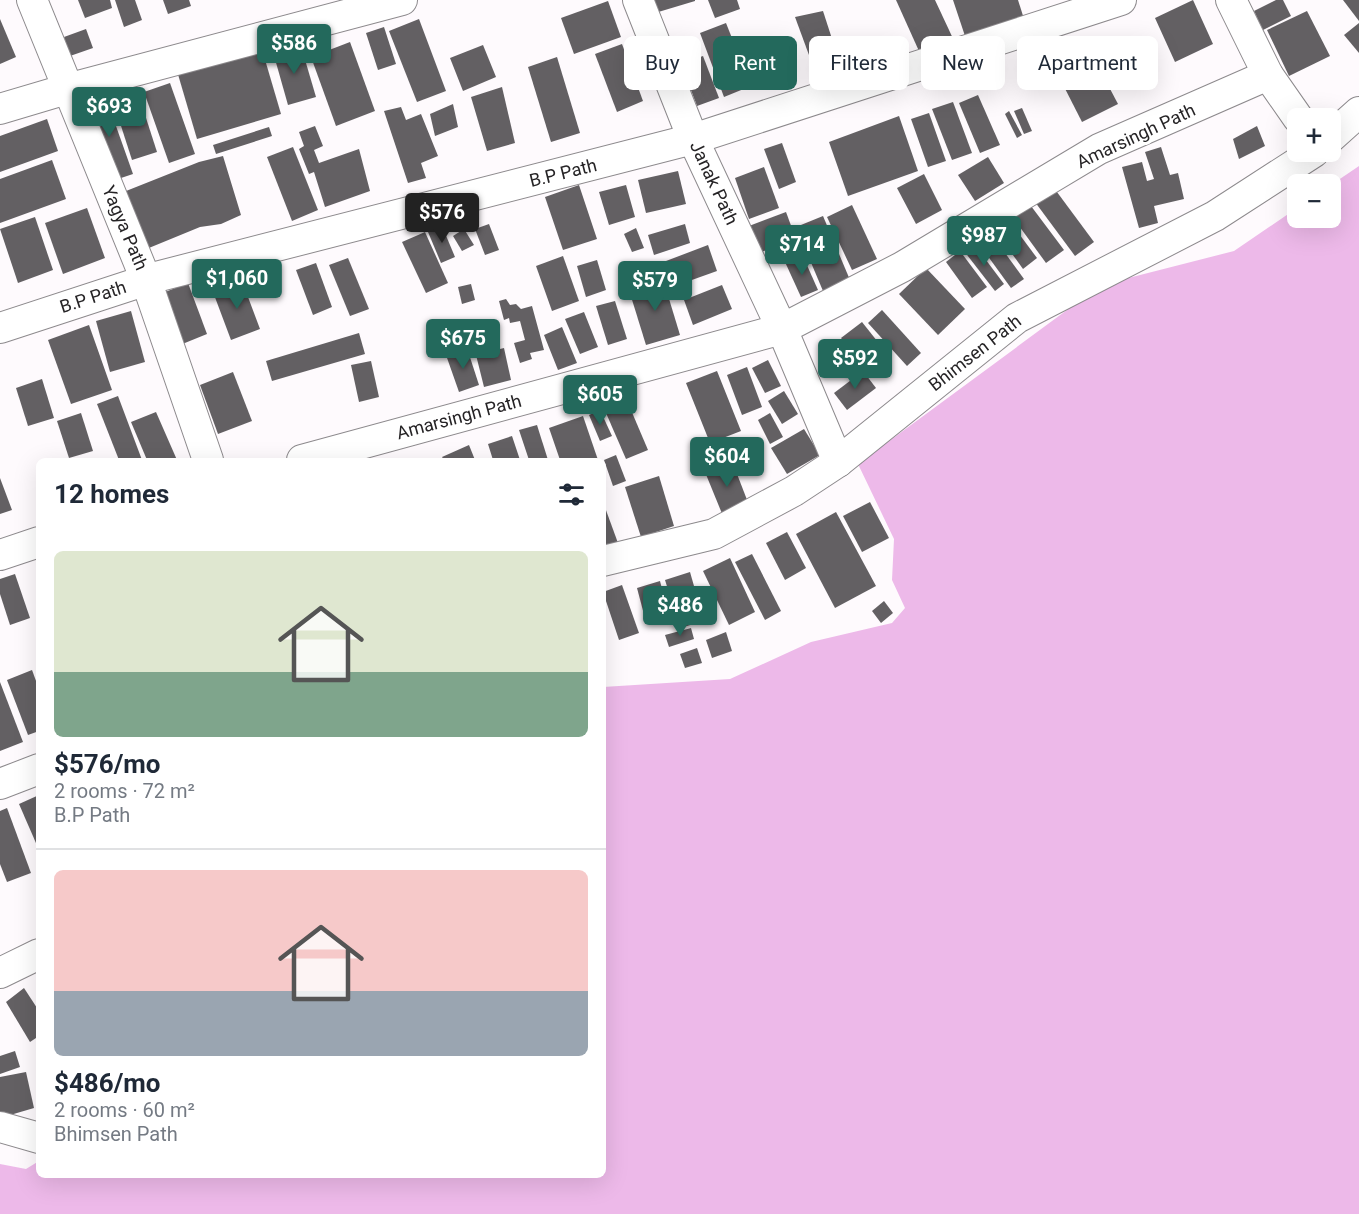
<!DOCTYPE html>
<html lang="en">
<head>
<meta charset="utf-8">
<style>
	:root { --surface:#fff; --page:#f2f2f3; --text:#1f2937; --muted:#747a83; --line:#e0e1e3; --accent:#23695c }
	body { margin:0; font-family:Roboto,sans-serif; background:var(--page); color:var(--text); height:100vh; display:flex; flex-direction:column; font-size:22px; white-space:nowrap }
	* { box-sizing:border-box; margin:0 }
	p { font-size:20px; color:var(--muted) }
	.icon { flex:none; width:33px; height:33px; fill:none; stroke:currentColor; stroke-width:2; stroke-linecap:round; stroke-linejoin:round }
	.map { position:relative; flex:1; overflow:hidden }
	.side { position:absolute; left:36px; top:458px; width:570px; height:720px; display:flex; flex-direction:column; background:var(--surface); border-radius:9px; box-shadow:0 6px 24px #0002 }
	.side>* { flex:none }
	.hud { position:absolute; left:624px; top:36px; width:570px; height:54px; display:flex; gap:12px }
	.buttons { position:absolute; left:1287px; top:108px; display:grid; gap:12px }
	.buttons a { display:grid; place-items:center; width:54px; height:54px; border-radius:9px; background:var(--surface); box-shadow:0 6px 24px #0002; font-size:30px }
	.price { position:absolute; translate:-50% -51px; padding:0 14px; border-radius:6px; background:var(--accent); color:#fff; font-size:20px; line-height:39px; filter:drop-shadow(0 2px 3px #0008) }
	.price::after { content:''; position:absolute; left:50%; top:36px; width:18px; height:14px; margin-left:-9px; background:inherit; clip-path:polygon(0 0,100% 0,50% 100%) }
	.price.selected { background:#222; color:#fff }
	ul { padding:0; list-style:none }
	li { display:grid; align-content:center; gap:12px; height:318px; padding:0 18px }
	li+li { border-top:2px solid var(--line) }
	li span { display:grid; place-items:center; height:186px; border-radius:9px; color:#555 }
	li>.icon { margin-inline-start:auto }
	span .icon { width:108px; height:108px; fill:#fffc; stroke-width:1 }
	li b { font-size:26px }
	h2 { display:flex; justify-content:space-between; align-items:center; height:72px; padding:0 18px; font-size:26px }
	.tag { padding:0 21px; border-radius:9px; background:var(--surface); box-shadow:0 6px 24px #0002; font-size:21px; line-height:54px }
	.tag.selected { background:var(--accent); color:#fff }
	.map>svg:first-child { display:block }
</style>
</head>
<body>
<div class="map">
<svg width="1359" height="1214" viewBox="0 0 1359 1214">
	<rect width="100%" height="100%" fill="#fefafd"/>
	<path fill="#edb9e9" d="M 1359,166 L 1359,1214 L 0,1214 L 0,1164 L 26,1169 L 39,1161 L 39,1174 L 603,1174 L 603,687 L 730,679 L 811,642 L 892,623 L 905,608 L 892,580 L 894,539 L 858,464 L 1101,285 L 1234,251 L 1297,208 L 1298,218 L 1330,218 L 1331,185 Z"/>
	<g fill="#636063">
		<path d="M 78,0 L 110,0 L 112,8 L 85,18 Z"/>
		<path d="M 115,0 L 135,0 L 142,20 L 124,27 Z"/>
		<path d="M 163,0 L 189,0 L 191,6 L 168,14 Z"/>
		<path d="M 651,0 L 695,0 L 695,1 L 655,13 Z"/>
		<path d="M 708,0 L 737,0 L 740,9 L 715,18 Z"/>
		<path d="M 896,0 L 935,0 L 956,45 L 923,60 Z"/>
		<path d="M 953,0 L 1018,0 L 1025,22 L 967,42 Z"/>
		<path d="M 1193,0 L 1213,44 L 1175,62 L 1155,18 Z"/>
		<path d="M 1276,0 L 1283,0 L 1291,16 L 1263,30 L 1254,11 Z"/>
		<path d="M 1343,0 L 1359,0 L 1359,21 Z"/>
		<path d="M 608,1 L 621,37 L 574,54 L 561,18 Z"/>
		<path d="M 823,11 L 844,76 L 820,85 L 795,17 Z"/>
		<path d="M 1307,11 L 1330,56 L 1289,76 L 1267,30 Z"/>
		<path d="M 0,19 L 16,57 L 0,64 Z"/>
		<path d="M 419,19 L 446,91 L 417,102 L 389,31 Z"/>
		<path d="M 726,23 L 751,86 L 724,97 L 700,33 Z"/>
		<path d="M 1359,23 L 1359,53 L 1344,35 Z"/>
		<path d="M 384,27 L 396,64 L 378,70 L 366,33 Z"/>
		<path d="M 86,29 L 93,48 L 70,56 L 64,37 Z"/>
		<path d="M 350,42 L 375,111 L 336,126 L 311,57 Z"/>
		<path d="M 770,43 L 780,71 L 766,78 L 752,51 Z"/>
		<path d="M 622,44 L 643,101 L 617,112 L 595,54 Z"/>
		<path d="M 483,45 L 496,77 L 463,91 L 450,58 Z"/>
		<path d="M 261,46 L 281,114 L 197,139 L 177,71 Z"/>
		<path d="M 301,46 L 316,97 L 288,105 L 273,52 Z"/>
		<path d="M 1089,49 L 1118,104 L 1082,122 L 1054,67 Z"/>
		<path d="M 703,56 L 719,98 L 697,106 L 681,64 Z"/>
		<path d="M 557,57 L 580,133 L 551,142 L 528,67 Z"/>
		<path d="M 170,83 L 195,154 L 169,163 L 144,92 Z"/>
		<path d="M 502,87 L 515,143 L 487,151 L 471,97 Z"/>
		<path d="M 137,90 L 157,152 L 132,160 L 112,98 Z"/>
		<path d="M 105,95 L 133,174 L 112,181 L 85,103 Z"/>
		<path d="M 978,95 L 1000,145 L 980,153 L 959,103 Z"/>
		<path d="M 953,102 L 972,153 L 952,160 L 932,109 Z"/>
		<path d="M 453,104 L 458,127 L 435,136 L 430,114 Z"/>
		<path d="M 401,107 L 406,120 L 421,114 L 438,156 L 421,163 L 426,178 L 408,183 L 384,111 Z"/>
		<path d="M 1022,108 L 1032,131 L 1024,134 L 1014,111 Z"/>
		<path d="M 1009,111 L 1022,135 L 1017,138 L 1005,114 Z"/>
		<path d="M 929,113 L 946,161 L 928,167 L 911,119 Z"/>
		<path d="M 899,116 L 918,171 L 848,196 L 829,142 Z"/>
		<path d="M 47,119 L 58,151 L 0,172 L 0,136 Z"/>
		<path d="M 315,126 L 323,146 L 314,150 L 319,163 L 359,149 L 370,191 L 325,207 L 314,172 L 309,174 L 299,149 L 304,146 L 299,132 Z"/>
		<path d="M 1257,126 L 1265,146 L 1239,159 L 1233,139 Z"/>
		<path d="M 269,127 L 272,136 L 216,154 L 213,145 Z"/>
		<path d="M 782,143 L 796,182 L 779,189 L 764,149 Z"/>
		<path d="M 293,147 L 318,210 L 292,221 L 267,157 Z"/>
		<path d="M 1161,147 L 1170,175 L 1178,173 L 1184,199 L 1154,206 L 1158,223 L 1139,228 L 1122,167 L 1142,162 L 1147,181 L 1154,179 L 1145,152 Z"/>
		<path d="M 223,156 L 241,215 L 221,224 L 200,227 L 144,250 L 121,193 L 199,162 Z"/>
		<path d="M 988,157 L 1004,183 L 975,201 L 958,175 Z"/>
		<path d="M 52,160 L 66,199 L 0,223 L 0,179 Z"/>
		<path d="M 764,167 L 779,208 L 749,219 L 735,178 Z"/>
		<path d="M 678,171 L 686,204 L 646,213 L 638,180 Z"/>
		<path d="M 924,174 L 942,210 L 916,224 L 897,188 Z"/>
		<path d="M 579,185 L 597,239 L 563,250 L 545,197 Z"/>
		<path d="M 626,185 L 635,217 L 609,225 L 599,192 Z"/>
		<path d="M 1054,188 L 1094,242 L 1075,256 L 1035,202 Z"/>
		<path d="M 1028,202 L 1064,250 L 1046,263 L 1011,215 Z"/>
		<path d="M 852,205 L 877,259 L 852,270 L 827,217 Z"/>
		<path d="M 87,208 L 105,258 L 63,274 L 45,223 Z"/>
		<path d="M 786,212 L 796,239 L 759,253 L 749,226 Z"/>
		<path d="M 823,216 L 850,280 L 823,291 L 796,227 Z"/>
		<path d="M 35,217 L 53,270 L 18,283 L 0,229 Z"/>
		<path d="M 1008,219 L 1037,258 L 1023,269 L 994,229 Z"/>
		<path d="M 489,224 L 499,250 L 485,255 L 475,229 Z"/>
		<path d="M 685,224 L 690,243 L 654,255 L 648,235 Z"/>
		<path d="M 442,226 L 455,257 L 441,263 L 428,232 Z"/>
		<path d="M 636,228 L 644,248 L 632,252 L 624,234 Z"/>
		<path d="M 464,229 L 474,245 L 462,251 L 453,236 Z"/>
		<path d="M 425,232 L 448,283 L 426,293 L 402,242 Z"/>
		<path d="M 992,235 L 1024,279 L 1011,288 L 979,244 Z"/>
		<path d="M 974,244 L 1004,284 L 995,291 L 964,251 Z"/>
		<path d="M 708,245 L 717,271 L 675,286 L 666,261 Z"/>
		<path d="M 960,251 L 987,287 L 972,298 L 946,262 Z"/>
		<path d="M 802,254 L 818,290 L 801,297 L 785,262 Z"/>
		<path d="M 563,256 L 579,301 L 552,311 L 536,266 Z"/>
		<path d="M 348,258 L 369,309 L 350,316 L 329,265 Z"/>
		<path d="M 597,260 L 606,290 L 586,297 L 577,266 Z"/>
		<path d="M 316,263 L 332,307 L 313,315 L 296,270 Z"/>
		<path d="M 926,268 L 965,309 L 938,335 L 899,294 Z"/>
		<path d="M 663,279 L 680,335 L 646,345 L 629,290 Z"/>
		<path d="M 242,281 L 260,329 L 231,340 L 213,292 Z"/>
		<path d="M 188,283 L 207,334 L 175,347 L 155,296 Z"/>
		<path d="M 471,284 L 475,300 L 462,304 L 458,287 Z"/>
		<path d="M 722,285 L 732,309 L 693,325 L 684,300 Z"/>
		<path d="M 506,299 L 510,305 L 516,304 L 521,309 L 532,306 L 544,350 L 530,353 L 532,359 L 520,363 L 514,343 L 525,340 L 520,321 L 510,323 L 509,318 L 504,320 L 499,301 Z"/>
		<path d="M 615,301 L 627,339 L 608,345 L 596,306 Z"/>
		<path d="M 882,310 L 921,353 L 907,366 L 868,323 Z"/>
		<path d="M 131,311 L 145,362 L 110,372 L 96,321 Z"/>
		<path d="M 584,312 L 598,347 L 580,354 L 565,319 Z"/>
		<path d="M 862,322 L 885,351 L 865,368 L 841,338 Z"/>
		<path d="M 89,325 L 112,390 L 71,404 L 48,340 Z"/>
		<path d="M 562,327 L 577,363 L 558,370 L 544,335 Z"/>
		<path d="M 359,333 L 365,354 L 272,381 L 266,361 Z"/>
		<path d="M 467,348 L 479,385 L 459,392 L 446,355 Z"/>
		<path d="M 504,348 L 511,380 L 484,387 L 476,355 Z"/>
		<path d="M 768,360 L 781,386 L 765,393 L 752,368 Z"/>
		<path d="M 371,361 L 379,397 L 359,402 L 351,365 Z"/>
		<path d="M 747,367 L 762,407 L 742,415 L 727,375 Z"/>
		<path d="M 717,371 L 741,431 L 710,443 L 686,383 Z"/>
		<path d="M 863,371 L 876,388 L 847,410 L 834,393 Z"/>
		<path d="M 233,372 L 252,421 L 218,434 L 200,385 Z"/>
		<path d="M 42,379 L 54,418 L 28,426 L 16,388 Z"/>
		<path d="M 784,391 L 798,414 L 782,424 L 768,401 Z"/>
		<path d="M 118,396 L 142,460 L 119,460 L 97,404 Z"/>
		<path d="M 628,403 L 648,450 L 626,459 L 606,413 Z"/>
		<path d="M 600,410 L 612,436 L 600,441 L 589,415 Z"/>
		<path d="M 156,412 L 177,460 L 147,460 L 131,422 Z"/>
		<path d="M 81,413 L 93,451 L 69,458 L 57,421 Z"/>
		<path d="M 770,413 L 783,437 L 770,444 L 758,420 Z"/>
		<path d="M 583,416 L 598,460 L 560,460 L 549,428 Z"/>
		<path d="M 537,425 L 548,460 L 529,460 L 519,430 Z"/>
		<path d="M 804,429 L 820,455 L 787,474 L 771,448 Z"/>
		<path d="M 512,436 L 520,460 L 493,460 L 488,444 Z"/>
		<path d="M 469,445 L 475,460 L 444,460 L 442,457 Z"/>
		<path d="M 616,455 L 626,481 L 613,486 L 604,460 Z"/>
		<path d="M 732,461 L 749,505 L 723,516 L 705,472 Z"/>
		<path d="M 659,476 L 674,526 L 641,537 L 625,487 Z"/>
		<path d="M 0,478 L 12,510 L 0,514 Z"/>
		<path d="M 603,502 L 618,543 L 603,548 Z"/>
		<path d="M 870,502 L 889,538 L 862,552 L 843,516 Z"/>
		<path d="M 836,512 L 876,586 L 835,608 L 796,534 Z"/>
		<path d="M 787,532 L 806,568 L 785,580 L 766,543 Z"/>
		<path d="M 752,554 L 781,611 L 765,620 L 735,562 Z"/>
		<path d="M 730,558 L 755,612 L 729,625 L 703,571 Z"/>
		<path d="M 690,572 L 704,621 L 680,628 L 665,580 Z"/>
		<path d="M 15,574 L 30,618 L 10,625 L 0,594 L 0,579 Z"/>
		<path d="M 660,581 L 669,616 L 646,622 L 637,588 Z"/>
		<path d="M 622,585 L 639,633 L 619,640 L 603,592 Z"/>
		<path d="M 884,601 L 893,613 L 881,623 L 872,611 Z"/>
		<path d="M 691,628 L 694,639 L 669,647 L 665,635 Z"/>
		<path d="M 726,632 L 732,651 L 712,658 L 706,640 Z"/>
		<path d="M 697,648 L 702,663 L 685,668 L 680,654 Z"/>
		<path d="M 32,670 L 39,689 L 39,731 L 28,735 L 7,680 Z"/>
		<path d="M 0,682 L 23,742 L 0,751 Z"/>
		<path d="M 39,795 L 39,850 L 19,804 Z"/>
		<path d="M 7,808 L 31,873 L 7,882 L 0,864 L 0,811 Z"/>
		<path d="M 24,988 L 39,1011 L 39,1036 L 30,1042 L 6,1002 Z"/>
		<path d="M 15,1051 L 20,1067 L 0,1074 L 0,1056 Z"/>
		<path d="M 26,1072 L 34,1108 L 0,1118 L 0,1077 Z"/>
	</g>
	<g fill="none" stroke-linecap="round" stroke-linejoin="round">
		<g stroke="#8d8a8d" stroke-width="32">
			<g id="street">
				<path d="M 32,0 L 146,280 L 208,460"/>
				<path d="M 638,0 L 693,139 L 782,329 L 838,462"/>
				<path d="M 1231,0 L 1268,75 L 1298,118"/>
				<path d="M 0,109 L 67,89 L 402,0"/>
				<path d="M 1330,138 L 1359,112"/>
				<path d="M 0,328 L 156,277 L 693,139 L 1121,0"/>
				<path d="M 302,460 L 782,329 L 902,267 L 1099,149 L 1268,75"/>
				<path d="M 0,555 L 39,542"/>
				<path d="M 603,561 L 714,534 L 794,491 L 838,462 L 1017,318 L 1215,216 L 1314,152"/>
				<path d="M 0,784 L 39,769"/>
				<path d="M 0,973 L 39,954"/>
				<path d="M 0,1127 L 39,1138"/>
			</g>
		</g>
		<use href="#street" stroke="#fff" stroke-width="30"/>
	</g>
	<g text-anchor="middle" stroke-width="6" stroke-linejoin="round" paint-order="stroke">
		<g font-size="18" fill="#262426" stroke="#fff">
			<text transform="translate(1136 136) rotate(-25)" y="6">Amarsingh Path</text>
			<text transform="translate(563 173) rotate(-14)" y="6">B.P Path</text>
			<text transform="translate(714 183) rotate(65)" y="6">Janak Path</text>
			<text transform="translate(125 228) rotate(67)" y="6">Yagya Path</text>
			<text transform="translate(93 297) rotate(-18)" y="6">B.P Path</text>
			<text transform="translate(975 353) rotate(-38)" y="6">Bhimsen Path</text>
			<text transform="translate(459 417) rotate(-15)" y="6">Amarsingh Path</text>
		</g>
	</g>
</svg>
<div class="buttons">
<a>+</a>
<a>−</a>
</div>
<b class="price" style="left:294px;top:75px">$586</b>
<b class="price" style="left:109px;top:138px">$693</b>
<b class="price selected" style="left:442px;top:244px">$576</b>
<b class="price" style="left:984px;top:267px">$987</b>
<b class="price" style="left:802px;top:276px">$714</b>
<b class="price" style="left:237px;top:310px">$1,060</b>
<b class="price" style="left:655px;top:312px">$579</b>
<b class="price" style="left:463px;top:370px">$675</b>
<b class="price" style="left:855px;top:390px">$592</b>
<b class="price" style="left:600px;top:426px">$605</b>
<b class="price" style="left:727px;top:488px">$604</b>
<b class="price" style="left:680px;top:637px">$486</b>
<div class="hud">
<a class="tag">Buy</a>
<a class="tag selected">Rent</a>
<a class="tag">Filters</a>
<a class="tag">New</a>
<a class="tag">Apartment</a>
</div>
<section class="side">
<h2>12 homes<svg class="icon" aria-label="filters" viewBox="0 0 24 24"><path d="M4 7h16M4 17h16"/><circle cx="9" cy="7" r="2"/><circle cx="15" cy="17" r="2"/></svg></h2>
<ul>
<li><span style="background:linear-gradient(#dfe7d0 65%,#7fa58c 0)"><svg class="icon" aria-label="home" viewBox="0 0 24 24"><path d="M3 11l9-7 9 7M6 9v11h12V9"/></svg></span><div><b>$576/mo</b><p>2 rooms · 72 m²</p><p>B.P Path</p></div></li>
<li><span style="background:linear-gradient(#f6c9c9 65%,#9aa5b1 0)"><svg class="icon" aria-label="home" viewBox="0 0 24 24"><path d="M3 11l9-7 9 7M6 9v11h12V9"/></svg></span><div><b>$486/mo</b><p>2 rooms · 60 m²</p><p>Bhimsen Path</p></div></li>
</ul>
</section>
</div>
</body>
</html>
